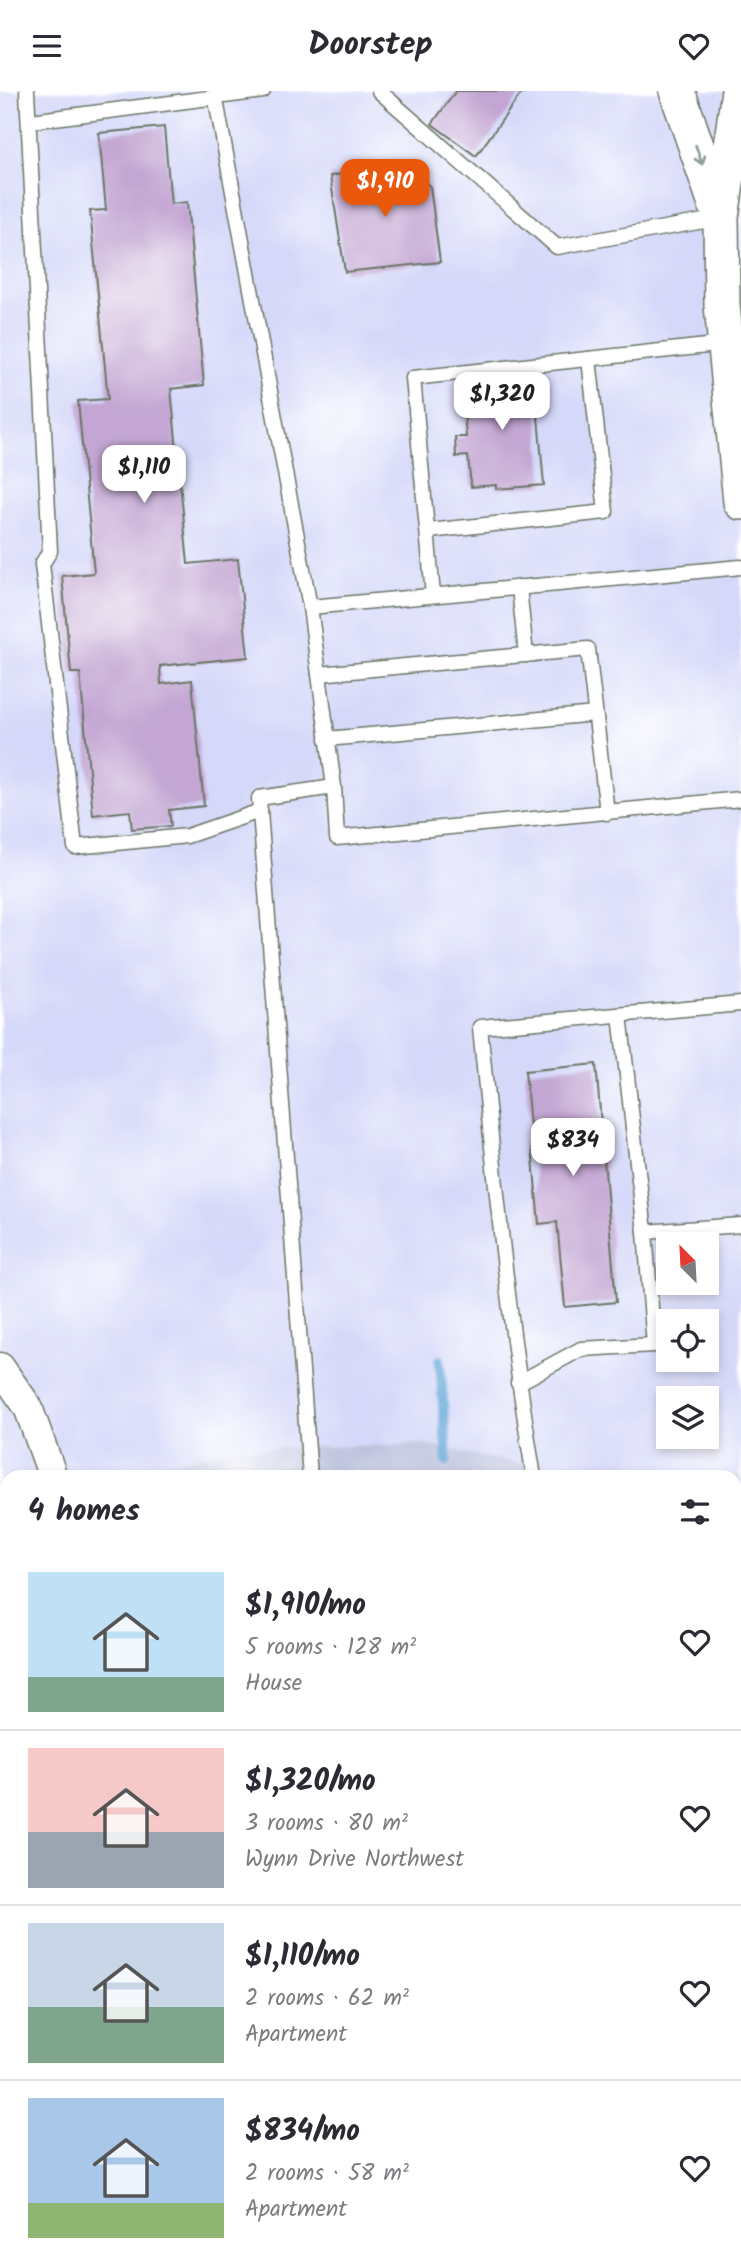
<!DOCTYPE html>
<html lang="en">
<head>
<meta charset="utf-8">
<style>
	:root { --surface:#fff; --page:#f7f7f7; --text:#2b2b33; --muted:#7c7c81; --line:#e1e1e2; --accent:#ea580c }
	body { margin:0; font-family:Kalam,sans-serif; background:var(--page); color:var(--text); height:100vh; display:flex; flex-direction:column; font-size:26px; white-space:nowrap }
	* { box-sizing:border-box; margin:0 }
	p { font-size:23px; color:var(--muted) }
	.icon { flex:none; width:38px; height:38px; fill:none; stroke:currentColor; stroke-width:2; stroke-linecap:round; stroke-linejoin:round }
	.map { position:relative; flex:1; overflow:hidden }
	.sheet { position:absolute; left:0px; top:1379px; width:742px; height:798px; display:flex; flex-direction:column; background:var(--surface); border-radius:21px 21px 0 0; box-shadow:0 4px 10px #0003 }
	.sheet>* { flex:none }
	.needle { width:46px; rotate:336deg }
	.fabs { position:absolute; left:656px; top:1141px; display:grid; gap:14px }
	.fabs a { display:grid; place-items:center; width:63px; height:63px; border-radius:0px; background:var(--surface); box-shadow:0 4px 10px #0003; font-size:35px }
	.price { position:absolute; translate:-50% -60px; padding:0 16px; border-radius:14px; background:#fff; color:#222; font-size:23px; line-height:46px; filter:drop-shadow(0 2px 4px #0008) }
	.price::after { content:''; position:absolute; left:50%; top:42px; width:21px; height:16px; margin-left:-10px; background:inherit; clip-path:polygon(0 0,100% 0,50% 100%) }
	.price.selected { background:var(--accent); color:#fff }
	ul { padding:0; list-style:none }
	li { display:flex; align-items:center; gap:21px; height:175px; padding:0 28px }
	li+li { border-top:2px solid var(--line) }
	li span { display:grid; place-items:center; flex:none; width:196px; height:140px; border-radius:0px; color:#555 }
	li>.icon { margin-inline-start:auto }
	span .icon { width:84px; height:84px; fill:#fffc; stroke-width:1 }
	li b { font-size:30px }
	h2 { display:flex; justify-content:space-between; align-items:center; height:84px; padding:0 28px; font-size:30px }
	header { display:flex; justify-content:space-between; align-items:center; height:91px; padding:0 28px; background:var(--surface); font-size:32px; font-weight:800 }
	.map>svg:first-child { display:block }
</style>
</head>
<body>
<header><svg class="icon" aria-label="menu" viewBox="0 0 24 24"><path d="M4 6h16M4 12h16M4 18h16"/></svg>Doorstep<svg class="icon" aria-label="heart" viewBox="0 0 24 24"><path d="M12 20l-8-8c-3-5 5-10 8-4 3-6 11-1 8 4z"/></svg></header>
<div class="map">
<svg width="741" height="2177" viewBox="0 0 741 2177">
	<rect width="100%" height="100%" fill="#fff"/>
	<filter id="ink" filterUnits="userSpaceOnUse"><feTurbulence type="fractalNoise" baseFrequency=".0143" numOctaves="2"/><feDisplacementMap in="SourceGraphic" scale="14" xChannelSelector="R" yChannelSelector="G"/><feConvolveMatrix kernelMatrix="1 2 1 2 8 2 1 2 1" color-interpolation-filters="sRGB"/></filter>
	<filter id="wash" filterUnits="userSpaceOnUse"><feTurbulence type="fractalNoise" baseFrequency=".00686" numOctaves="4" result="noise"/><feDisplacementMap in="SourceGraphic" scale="28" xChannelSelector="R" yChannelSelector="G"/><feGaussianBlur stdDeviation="1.57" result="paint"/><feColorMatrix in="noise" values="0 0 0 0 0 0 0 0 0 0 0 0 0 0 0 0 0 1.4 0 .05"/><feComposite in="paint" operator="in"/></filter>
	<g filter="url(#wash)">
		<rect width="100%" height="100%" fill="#f4dcc1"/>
		<path fill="#d5d8f9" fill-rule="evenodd" d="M 0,0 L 741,0 L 741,1417 L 735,1416 L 735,1386 L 585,1386 L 422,1353 L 231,1358 L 102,1386 L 7,1386 L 7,1408 L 0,1411 ZM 668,1153 L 707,1153 L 707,1192 L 668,1192 ZM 668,1230 L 707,1230 L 707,1269 L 668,1269 ZM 668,1307 L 707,1307 L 707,1346 L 668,1346 Z"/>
		<g fill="#bdc3de">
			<path d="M 422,1353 L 585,1386 L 102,1386 L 231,1358 Z"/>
			<path d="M 7,1408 L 7,2170 L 735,2170 L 735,1416 L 741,1417 L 741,2177 L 0,2177 L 0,1411 Z"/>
		</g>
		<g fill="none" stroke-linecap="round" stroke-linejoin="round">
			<g stroke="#60a6d6" stroke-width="10">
				<path d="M 440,1269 L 447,1370"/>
				<path d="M 632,2170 L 636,2177"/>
			</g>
		</g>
		<g id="blocks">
			<g fill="#c3a6d3">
				<path d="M 456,0 L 523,0 L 476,65 L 432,33 Z"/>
				<path d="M 164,36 L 171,113 L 187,111 L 204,294 L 171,298 L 188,473 L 238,468 L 248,566 L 160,575 L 161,593 L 192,589 L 204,715 L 169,719 L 171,735 L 132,738 L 130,720 L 93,724 L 80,582 L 71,582 L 62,485 L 94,482 L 78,310 L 108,308 L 90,120 L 106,119 L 99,42 Z"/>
				<path d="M 400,74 L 430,95 L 440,171 L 345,181 L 330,85 Z"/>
				<path d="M 534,280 L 544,394 L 496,398 L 496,394 L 471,396 L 468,365 L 456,366 L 455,346 L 466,346 L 462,292 L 485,290 L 484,284 Z"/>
				<path d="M 596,973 L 616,1211 L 565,1216 L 557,1131 L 539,1133 L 525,980 Z"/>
				<path d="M 7,1920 L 7,2053 L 0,2056 L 0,1923 Z"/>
				<path d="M 339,2170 L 462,2170 L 465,2177 L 341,2177 Z"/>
			</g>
		</g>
	</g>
	<g filter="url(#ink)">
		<use href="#blocks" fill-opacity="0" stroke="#6a7565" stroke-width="2"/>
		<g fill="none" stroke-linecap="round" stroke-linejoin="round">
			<g stroke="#6a7565" stroke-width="17">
				<g id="service">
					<path d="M 27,0 L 50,460 L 42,473 L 75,756 L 187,745 L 260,720"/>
					<path d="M 379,0 L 557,156 L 721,127"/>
					<path d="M 215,4 L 310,516 L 334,696 L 259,707 L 310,1386"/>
					<path d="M 31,30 L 263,0"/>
					<path d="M 429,440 L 606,421 L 589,268"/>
					<path d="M 519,496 L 526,564"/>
					<path d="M 433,504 L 413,287 L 725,253"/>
					<path d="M 310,516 L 741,476"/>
					<path d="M 319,583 L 588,558 L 607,722"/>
					<path d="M 327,648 L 595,623"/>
					<path d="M 334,696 L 337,747 L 741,708"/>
					<path d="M 645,1141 L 741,1134"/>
					<path d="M 518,1292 L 581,1258 L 654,1254 L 645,1141 L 620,924"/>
					<path d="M 534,1386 C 509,1237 495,1087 480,936 L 741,913"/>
					<path d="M 0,1827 L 7,1824"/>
					<path d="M 735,1960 L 741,1973"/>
					<path d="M 0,2088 L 7,2085"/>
					<path d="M 511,2170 L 513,2177"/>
					<path d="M 297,2177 L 298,2170"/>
				</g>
			</g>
			<g stroke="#6a7565" stroke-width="31">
				<g id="minor">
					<path d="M 0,1276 L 28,1316 L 53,1386"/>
					<path d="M 735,1453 L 741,1454"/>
					<path d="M 0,1464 L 7,1461"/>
				</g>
			</g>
			<g stroke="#6a7565" stroke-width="38">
				<g id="tertiary">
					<path d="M 677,0 L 721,127 L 722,214 L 741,411"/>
					<path d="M 722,120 L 739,0"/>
				</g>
			</g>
			<use href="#service" stroke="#fff" stroke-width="14"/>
			<use href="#minor" stroke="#fff" stroke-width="28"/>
			<use href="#tertiary" stroke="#fff" stroke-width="35"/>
		</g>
		<defs><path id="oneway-shaft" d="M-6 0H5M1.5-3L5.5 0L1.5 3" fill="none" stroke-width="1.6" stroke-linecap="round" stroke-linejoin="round" transform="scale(1.75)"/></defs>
		<use stroke="#8f9e9a" href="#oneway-shaft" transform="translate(699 64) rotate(71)"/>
	</g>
</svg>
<div class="fabs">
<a><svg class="needle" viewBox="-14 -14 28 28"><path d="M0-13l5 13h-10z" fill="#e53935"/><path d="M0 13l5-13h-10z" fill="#7c7c81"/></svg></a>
<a><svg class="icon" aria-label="locate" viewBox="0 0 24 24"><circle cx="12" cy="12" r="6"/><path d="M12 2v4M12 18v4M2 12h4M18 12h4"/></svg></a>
<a><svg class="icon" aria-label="layers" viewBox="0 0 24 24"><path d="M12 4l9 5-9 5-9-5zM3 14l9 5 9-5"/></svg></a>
</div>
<b class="price selected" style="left:385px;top:128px">$1,910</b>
<b class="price" style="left:502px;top:341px">$1,320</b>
<b class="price" style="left:144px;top:414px">$1,110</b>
<b class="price" style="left:573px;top:1087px">$834</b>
<section class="sheet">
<h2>4 homes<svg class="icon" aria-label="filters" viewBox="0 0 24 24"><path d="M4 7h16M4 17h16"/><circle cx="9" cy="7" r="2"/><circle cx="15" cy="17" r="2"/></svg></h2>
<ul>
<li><span style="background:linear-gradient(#bfe0f5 75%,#7fa58c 0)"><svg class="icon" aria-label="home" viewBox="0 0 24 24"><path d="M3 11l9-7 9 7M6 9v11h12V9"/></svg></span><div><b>$1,910/mo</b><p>5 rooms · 128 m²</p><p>House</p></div><svg class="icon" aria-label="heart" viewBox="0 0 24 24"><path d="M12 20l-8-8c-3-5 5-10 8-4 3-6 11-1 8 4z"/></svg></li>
<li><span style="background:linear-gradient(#f6c9c9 60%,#9aa5b1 0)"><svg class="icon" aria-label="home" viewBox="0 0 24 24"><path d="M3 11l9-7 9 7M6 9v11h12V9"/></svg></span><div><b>$1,320/mo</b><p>3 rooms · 80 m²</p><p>Wynn Drive Northwest</p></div><svg class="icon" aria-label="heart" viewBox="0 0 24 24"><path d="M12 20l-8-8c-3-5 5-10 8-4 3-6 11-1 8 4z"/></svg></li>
<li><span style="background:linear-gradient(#c9d6e8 60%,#7fa58c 0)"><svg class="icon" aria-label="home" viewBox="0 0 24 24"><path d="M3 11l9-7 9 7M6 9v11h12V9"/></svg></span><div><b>$1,110/mo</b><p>2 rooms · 62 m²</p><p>Apartment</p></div><svg class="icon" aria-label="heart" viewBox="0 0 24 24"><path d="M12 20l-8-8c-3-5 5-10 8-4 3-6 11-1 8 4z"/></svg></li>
<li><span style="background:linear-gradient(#a9c7e8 75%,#8fb573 0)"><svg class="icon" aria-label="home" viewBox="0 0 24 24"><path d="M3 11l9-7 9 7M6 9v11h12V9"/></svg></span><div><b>$834/mo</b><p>2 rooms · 58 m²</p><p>Apartment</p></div><svg class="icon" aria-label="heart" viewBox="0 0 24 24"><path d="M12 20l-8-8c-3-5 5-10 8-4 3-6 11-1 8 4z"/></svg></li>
</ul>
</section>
</div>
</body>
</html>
